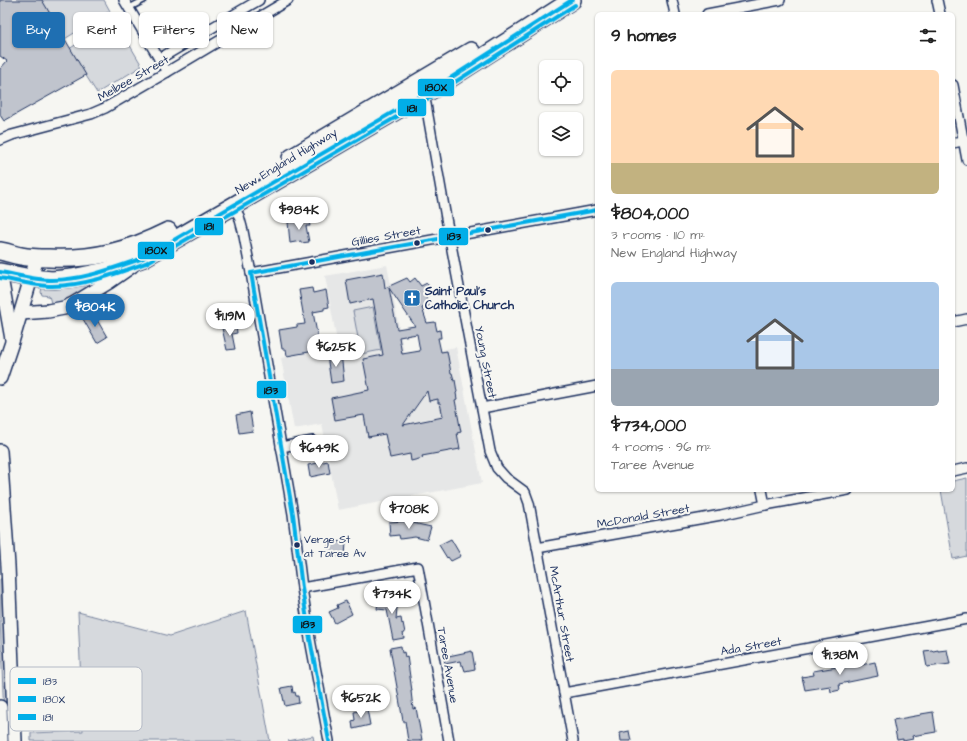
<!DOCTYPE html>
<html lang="en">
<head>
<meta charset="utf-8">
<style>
	:root { --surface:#fff; --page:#f6f6f6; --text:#222; --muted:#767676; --accent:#1f6fb2 }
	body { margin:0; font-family:"Architects Daughter",sans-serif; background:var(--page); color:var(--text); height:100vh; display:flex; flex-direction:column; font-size:15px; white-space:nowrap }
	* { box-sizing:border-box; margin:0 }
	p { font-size:13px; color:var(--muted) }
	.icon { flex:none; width:22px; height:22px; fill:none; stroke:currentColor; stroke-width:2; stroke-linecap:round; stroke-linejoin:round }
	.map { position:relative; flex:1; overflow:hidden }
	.side { position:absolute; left:595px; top:12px; width:360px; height:480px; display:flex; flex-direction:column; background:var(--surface); border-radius:6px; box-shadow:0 1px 3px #0004 }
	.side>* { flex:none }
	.top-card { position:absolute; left:12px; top:12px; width:380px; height:36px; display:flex; gap:8px }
	.controls { position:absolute; left:539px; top:60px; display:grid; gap:8px }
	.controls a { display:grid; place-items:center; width:44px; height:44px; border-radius:6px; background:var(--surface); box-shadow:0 1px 3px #0004; font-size:20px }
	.price { position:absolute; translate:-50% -34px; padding:0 9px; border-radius:14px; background:#fff; color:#222; font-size:13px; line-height:26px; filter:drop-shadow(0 1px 2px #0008) }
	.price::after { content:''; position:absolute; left:50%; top:24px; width:12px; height:9px; margin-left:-6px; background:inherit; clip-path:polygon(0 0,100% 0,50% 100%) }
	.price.selected { background:var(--accent); color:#fff }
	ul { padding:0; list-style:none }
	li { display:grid; align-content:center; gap:8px; height:212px; padding:0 16px }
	li span { display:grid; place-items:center; height:124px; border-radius:6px; color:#555 }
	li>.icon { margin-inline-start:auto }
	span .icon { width:72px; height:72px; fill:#fffc; stroke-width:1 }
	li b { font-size:17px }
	h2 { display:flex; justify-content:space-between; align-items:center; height:48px; padding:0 16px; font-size:17px }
	.tag { padding:0 14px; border-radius:6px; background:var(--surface); box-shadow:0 1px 3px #0004; font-size:14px; line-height:36px }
	.tag.selected { background:var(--accent); color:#fff }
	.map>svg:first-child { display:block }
</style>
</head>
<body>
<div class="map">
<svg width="967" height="741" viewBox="0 0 967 741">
	<rect width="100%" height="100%" fill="#f6f6f2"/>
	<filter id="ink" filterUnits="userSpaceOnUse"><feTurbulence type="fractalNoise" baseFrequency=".025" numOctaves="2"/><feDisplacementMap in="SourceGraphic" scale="8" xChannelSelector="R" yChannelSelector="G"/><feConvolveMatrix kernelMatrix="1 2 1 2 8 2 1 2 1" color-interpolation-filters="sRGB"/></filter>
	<g filter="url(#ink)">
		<path fill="#e6e7e7" d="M 387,265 L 405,357 L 456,347 L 482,483 L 338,510 L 322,424 L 294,429 L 281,358 L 338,347 L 325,276 Z"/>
		<g fill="#d6d9dd" stroke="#78849e">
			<path d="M 39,0 L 104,0 L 110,11 L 63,40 Z"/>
			<path d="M 115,20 L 142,66 L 97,93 L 69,49 Z"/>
			<path d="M 99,284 L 72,299 L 52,306 L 49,296 L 42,295 L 41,292 L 42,287 L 68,288 Z"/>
			<path d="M 373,307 L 381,350 L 361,354 L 353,311 Z"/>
			<path d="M 967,478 L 967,556 L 953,559 L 941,490 L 953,490 L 953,481 Z"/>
			<path d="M 0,579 L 4,579 L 13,741 L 5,741 L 0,619 Z"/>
			<path d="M 246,611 L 270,741 L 31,741 L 31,733 L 83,731 L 78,612 L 170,636 Z"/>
			<path d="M 313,736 L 314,741 L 288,741 Z"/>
		</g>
		<g fill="#c0c4cd" stroke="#1b2f5e" fill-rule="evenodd">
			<path d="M 0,0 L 42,0 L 86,75 L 4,121 L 0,115 L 0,69 L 7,61 L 0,56 Z"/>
			<path d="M 308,218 L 310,226 L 306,226 L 309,242 L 301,243 L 301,241 L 290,243 L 288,222 Z"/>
			<path d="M 383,273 L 385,288 L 407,278 L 410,282 L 415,278 L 421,286 L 427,283 L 432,294 L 426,296 L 429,306 L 422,308 L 427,323 L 435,322 L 437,331 L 440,330 L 441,338 L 438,338 L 441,352 L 447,351 L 451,373 L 452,373 L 454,380 L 455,380 L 457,392 L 456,393 L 457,399 L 455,400 L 461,432 L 457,433 L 460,449 L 422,456 L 423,458 L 411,461 L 410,454 L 390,458 L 385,434 L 368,437 L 364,415 L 335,420 L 331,398 L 369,390 L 363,359 L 383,355 L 373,299 L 350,304 L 346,280 ZM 389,288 L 415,326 L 397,329 ZM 417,334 L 420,351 L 402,354 L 399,337 ZM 427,391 L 429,401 L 438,399 L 438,403 L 440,403 L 443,417 L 403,425 Z"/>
			<path d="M 312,288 L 313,293 L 326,290 L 329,307 L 324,308 L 324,310 L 313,312 L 320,350 L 287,356 L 286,349 L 282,349 L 279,330 L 297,327 L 297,325 L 305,324 L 299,290 Z"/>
			<path d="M 93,313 L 107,337 L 97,343 L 83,319 Z"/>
			<path d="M 236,325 L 237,333 L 232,334 L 235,349 L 227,350 L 222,328 Z"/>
			<path d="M 341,353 L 344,381 L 331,383 L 327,355 Z"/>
			<path d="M 250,412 L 253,431 L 239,433 L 236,415 Z"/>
			<path d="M 328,461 L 330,473 L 310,477 L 308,465 Z"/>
			<path d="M 404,521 L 431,527 L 427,540 L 415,537 L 400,539 L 399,535 L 390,536 L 389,522 Z"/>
			<path d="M 451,539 L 461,556 L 451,561 L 448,557 L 447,558 L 439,545 Z"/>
			<path d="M 328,541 L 346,542 L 345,557 L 338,557 L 338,555 L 334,555 L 334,553 L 327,553 Z"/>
			<path d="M 379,595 L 398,597 L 396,619 L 401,618 L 402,624 L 403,623 L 405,633 L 403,633 L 404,638 L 393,640 L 387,610 L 377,609 Z"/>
			<path d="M 346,601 L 352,614 L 335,623 L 329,612 L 338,608 L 337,605 Z"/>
			<path d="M 401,646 L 402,653 L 404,652 L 405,657 L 407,656 L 412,691 L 411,691 L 413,709 L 416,708 L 422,740 L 420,740 L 420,741 L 408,741 L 405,721 L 403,721 L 390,648 Z"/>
			<path d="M 932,650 L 933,651 L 938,650 L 938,651 L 947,650 L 950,664 L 927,667 L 924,651 Z"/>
			<path d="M 472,651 L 475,669 L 465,671 L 463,665 L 461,665 L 460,661 L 445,664 L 444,657 Z"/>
			<path d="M 875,662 L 878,676 L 839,684 L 840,690 L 831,692 L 830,686 L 805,690 L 802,677 L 814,675 L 813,671 L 861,663 L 861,665 Z"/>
			<path d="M 292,686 L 293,693 L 295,692 L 296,696 L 298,696 L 299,703 L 285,706 L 281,688 Z"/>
			<path d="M 367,709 L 370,725 L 353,729 L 352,721 L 355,720 L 354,712 Z"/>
			<path d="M 933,712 L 936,732 L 912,736 L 913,739 L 903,741 L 903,739 L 897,740 L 893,720 L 921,715 L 921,714 Z"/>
			<path d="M 629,731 L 631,741 L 621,741 L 620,733 Z"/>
		</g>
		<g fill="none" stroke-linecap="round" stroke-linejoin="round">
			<g stroke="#1b2f5e" stroke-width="8">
				<path id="lane" d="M 129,8 L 144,0"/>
			</g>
			<g stroke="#1b2f5e" stroke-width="12">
				<g id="street">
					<path d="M 124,0 L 167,72"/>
					<path d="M 672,0 L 675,14"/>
					<path d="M 937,0 L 940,14"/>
					<path d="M 707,14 L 780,0"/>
					<path d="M 159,59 L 259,0"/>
					<path d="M 953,85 L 967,160"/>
					<path d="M 420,93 L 426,104 L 427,110 L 446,218 L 490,451 L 497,468 L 506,478 L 525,492 L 529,503 L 573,741"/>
					<path d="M 0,140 L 12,135 L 91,114 L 105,108 L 167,72 L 288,0"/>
					<path d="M 953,143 L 967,140"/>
					<path d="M 233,206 L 239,216 L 243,231 L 251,273 L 293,514 L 302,588 L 310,639 L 329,741"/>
					<path d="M 251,273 L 597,210"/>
					<path d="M 953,322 L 967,319"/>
					<path d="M 482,408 L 597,386"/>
					<path d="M 281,447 L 313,441"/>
					<path d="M 953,471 L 967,468"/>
					<path d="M 762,490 L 765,505"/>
					<path d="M 537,548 L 721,515 L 765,505 L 848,490"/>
					<path d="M 302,588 L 418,567 L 449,741"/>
					<path d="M 564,693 L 967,619"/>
				</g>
			</g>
			<g stroke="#1b2f5e" stroke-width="16">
				<g id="secondary">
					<path d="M 0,272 L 12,339"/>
					<path d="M 21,313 L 48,311 L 64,308 L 73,304 L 109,282 L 132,266"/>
					<path d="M 0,378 L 12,342 L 37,258"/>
					<path d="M 0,451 L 8,566 L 15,741"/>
					<path d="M 0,707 L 1,741"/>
				</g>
			</g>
			<g stroke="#1b2f5e" stroke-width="20">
				<g id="highway">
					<path d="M 291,158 L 471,51"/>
					<path d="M 0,251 C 7,252 14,255 21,256 C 30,258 40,258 49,258 C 94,260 128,251 168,231"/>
					<path d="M 0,272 L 31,278 L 52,280 L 72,278 L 106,271 L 143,258 L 233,206 L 438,86 L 572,0"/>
				</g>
			</g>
			<use href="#lane" stroke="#f6f6f2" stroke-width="4.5"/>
			<use href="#street" stroke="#f6f6f2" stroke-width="9"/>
			<use href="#secondary" stroke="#f6f6f2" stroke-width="13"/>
			<use href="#highway" stroke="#f6f6f2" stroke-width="17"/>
			<g stroke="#f6f6f2" stroke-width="7">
				<g id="bus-1">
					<path d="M 251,273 L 293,514 L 302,588 L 310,639 L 329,741"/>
					<path d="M 251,273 L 597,210"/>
				</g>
			</g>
			<g stroke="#f6f6f2" stroke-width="7">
				<path id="bus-2" d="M 0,272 C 17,275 35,280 52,280 C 84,280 114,268 143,258 L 438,86 L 572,0"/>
			</g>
			<g stroke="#f6f6f2" stroke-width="7">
				<path id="bus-3" d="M 0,278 C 17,281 35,286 52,286 C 84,286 116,274 146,263 L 441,91 L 575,5"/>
			</g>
			<use href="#bus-1" stroke="#01aee8" stroke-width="4"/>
			<use href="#bus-2" stroke="#01aee8" stroke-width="4"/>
			<use href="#bus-3" stroke="#01aee8" stroke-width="4"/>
		</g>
	</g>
	<defs>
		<g id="church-square" transform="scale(0.9)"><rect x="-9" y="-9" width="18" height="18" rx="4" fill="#1f6fb2" stroke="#f6f6f2"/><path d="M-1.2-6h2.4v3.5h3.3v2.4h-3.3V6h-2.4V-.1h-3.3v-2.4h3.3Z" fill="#fff"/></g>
	</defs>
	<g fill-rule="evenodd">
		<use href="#church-square" x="412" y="298"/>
	</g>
	<g fill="#1b2f5e" stroke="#f6f6f2" stroke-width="1.5">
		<circle cx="488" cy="230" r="3.5"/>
		<circle cx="417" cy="243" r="3.5"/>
		<circle cx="312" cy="262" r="3.5"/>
		<circle cx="297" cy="545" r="3.5"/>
	</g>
	<g text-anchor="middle" stroke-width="4" stroke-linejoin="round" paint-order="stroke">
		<g font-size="11" fill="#1b2f5e" stroke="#f6f6f2" text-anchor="start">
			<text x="304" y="543">Verge St<tspan x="304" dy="14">at Taree Av</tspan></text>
		</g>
		<g font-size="12" fill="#1b2f5e" stroke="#f6f6f2">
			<text transform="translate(133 78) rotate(-30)" y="4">Melbee Street</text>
			<text transform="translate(286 161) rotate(-31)" y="4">New England Highway</text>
			<text transform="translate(386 236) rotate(-10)" y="4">Gillies Street</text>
			<text transform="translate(486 362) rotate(79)" y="4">Young Street</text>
			<text transform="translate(643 516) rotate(-10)" y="4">McDonald Street</text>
			<text transform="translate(562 614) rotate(80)" y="4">McArthur Street</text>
			<text transform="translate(751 646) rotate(-10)" y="4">Ada Street</text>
			<text transform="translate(448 665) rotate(80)" y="4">Taree Avenue</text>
		</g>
		<g font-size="12" font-weight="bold" fill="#1b2f5e" stroke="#f6f6f2" text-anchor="start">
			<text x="425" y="295">Saint Paul's<tspan x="425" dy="14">Catholic Church</tspan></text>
		</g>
	</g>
	<rect x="10" y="667" width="132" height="64" rx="6" fill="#f6f6f2" stroke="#b4bac6" stroke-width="1"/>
	<rect x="18" y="678" width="18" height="6" fill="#01aee8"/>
	<rect x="18" y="696" width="18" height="6" fill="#01aee8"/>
	<rect x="18" y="714" width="18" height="6" fill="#01aee8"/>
	<g font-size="11" fill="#1b2f5e">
		<text x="43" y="685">183</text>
		<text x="43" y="703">180X</text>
		<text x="43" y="721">181</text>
	</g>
	<g stroke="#f6f6f2" stroke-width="1.5">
		<rect x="417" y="78" width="38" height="19" rx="4" fill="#01aee8"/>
		<rect x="397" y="98" width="30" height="19" rx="4" fill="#01aee8"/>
		<rect x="194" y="217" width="30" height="19" rx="4" fill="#01aee8"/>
		<rect x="438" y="227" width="31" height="19" rx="4" fill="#01aee8"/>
		<rect x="137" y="241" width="38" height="19" rx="4" fill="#01aee8"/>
		<rect x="256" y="380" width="31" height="19" rx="4" fill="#01aee8"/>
		<rect x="292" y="615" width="31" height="19" rx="4" fill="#01aee8"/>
	</g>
	<g font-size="11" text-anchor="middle" font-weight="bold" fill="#111">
		<text x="436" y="91">180X</text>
		<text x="412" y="112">181</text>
		<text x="209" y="230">181</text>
		<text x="454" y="240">183</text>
		<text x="156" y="254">180X</text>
		<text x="271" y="394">183</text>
		<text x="308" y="628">183</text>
	</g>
</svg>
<div class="controls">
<a><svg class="icon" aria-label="locate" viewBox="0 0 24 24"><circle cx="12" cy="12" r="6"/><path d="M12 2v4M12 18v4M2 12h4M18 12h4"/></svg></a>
<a><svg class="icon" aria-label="layers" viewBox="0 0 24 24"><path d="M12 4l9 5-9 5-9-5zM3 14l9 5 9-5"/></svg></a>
</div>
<b class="price" style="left:299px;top:231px">$984K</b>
<b class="price selected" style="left:95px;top:328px">$804K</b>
<b class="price" style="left:230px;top:337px">$1.19M</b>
<b class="price" style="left:336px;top:368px">$625K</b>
<b class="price" style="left:319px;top:469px">$649K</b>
<b class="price" style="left:409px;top:530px">$708K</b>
<b class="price" style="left:392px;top:615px">$734K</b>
<b class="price" style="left:840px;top:676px">$1.38M</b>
<b class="price" style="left:361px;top:719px">$652K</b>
<div class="top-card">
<a class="tag selected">Buy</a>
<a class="tag">Rent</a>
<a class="tag">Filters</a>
<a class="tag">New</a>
</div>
<section class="side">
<h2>9 homes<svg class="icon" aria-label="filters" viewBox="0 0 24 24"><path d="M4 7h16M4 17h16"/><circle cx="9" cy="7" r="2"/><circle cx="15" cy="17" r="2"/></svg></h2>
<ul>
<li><span style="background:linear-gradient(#ffd9b3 75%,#c2b280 0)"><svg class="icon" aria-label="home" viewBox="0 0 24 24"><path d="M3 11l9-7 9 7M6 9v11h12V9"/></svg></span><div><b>$804,000</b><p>3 rooms · 110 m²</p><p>New England Highway</p></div></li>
<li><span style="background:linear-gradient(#a9c7e8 70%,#9aa5b1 0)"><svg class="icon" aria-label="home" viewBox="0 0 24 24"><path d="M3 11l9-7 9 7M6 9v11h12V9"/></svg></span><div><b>$734,000</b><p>4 rooms · 96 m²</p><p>Taree Avenue</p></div></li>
</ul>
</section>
</div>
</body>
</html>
